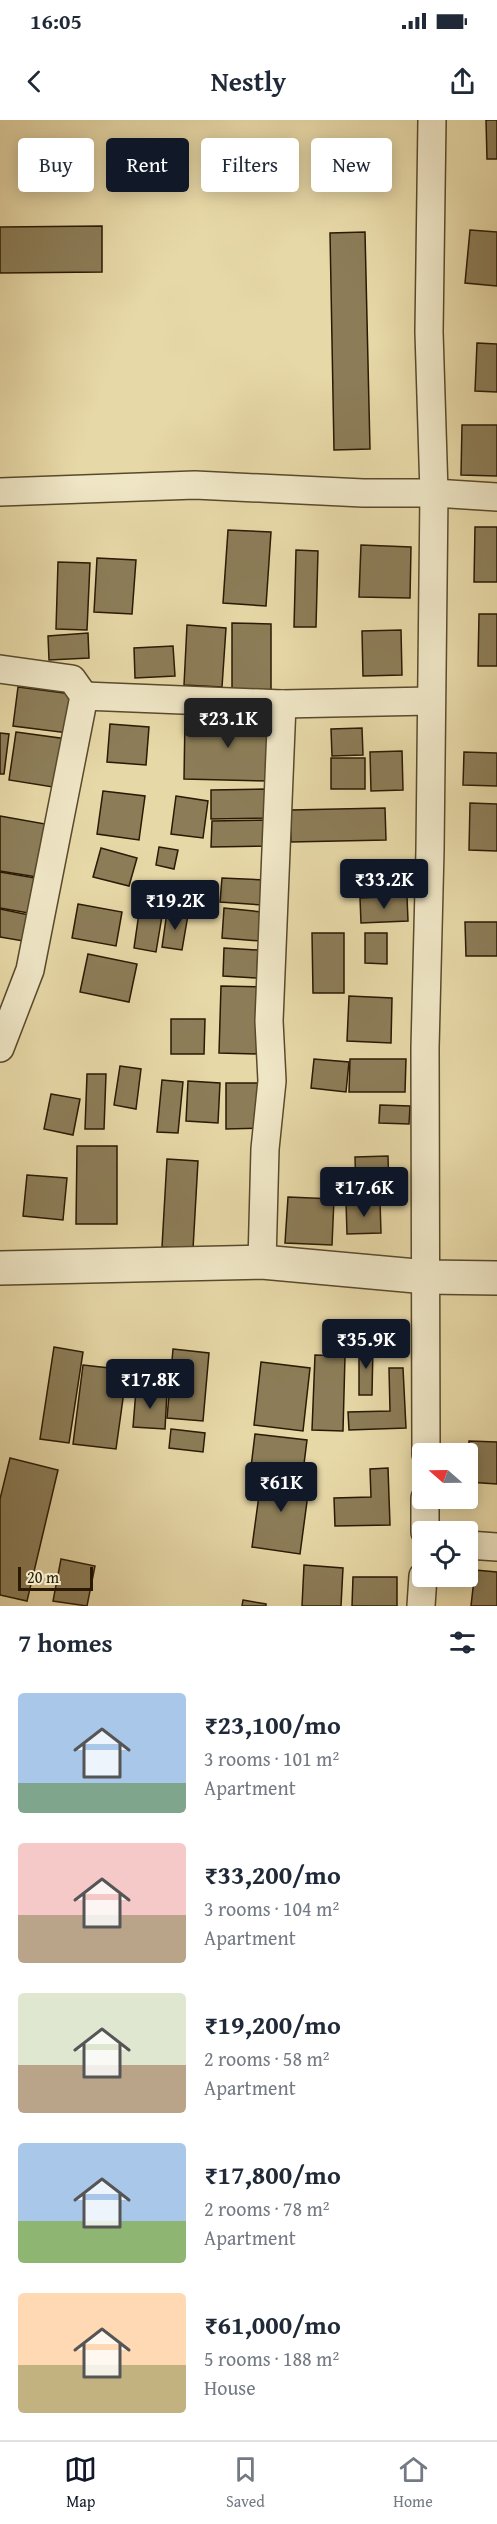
<!DOCTYPE html>
<html lang="en">
<head>
<meta charset="utf-8">
<style>
	:root { --surface:#fff; --page:#f6f6f7; --text:#1f2937; --muted:#747a83; --line:#e0e1e3; --accent:#111827 }
	body { margin:0; font-family:"Gentium Book Plus",serif; background:var(--page); color:var(--text); height:100vh; display:flex; flex-direction:column; font-size:22px; white-space:nowrap }
	* { box-sizing:border-box; margin:0 }
	p { font-size:20px; color:var(--muted) }
	.icon { flex:none; width:33px; height:33px; fill:none; stroke:currentColor; stroke-width:2; stroke-linecap:round; stroke-linejoin:round }
	.map { position:relative; height:1486px; overflow:hidden }
	.sheet { display:flex; flex-direction:column; background:var(--surface); flex:1 }
	.sheet>* { flex:none }
	.top-card { position:absolute; left:18px; top:18px; width:462px; height:54px; display:flex; gap:12px }
	.needle { width:39px; rotate:290deg }
	.controls { position:absolute; left:412px; top:1323px; display:grid; gap:12px }
	.controls a { display:grid; place-items:center; width:66px; height:66px; border-radius:6px; background:var(--surface); box-shadow:0 3px 15px #0003; font-size:30px }
	.scale { position:absolute; left:18px; bottom:15px; width:75px; box-sizing:border-box; padding-left:6px; border:3px solid #2a1a03; border-top:0; font-size:16px; line-height:21px; white-space:nowrap; color:#2a1a03; -webkit-text-stroke:4px #efe6c6; paint-order:stroke }
	.price { position:absolute; translate:-50% -51px; padding:0 14px; border-radius:6px; background:var(--accent); color:#fff; font-size:20px; line-height:39px; filter:drop-shadow(0 2px 3px #0008) }
	.price::after { content:''; position:absolute; left:50%; top:36px; width:18px; height:14px; margin-left:-9px; background:inherit; clip-path:polygon(0 0,100% 0,50% 100%) }
	.price.selected { background:#222; color:#fff }
	ul { padding:0; list-style:none }
	li { display:flex; align-items:center; gap:18px; height:150px; padding:0 18px }
	li span { display:grid; place-items:center; flex:none; width:168px; height:120px; border-radius:6px; color:#555 }
	li>.icon { margin-inline-start:auto }
	span .icon { width:72px; height:72px; fill:#fffc; stroke-width:1 }
	li b { font-size:26px }
	h2 { display:flex; justify-content:space-between; align-items:center; height:72px; padding:0 18px; font-size:26px }
	.pill { padding:0 21px; border-radius:6px; background:var(--surface); box-shadow:0 3px 15px #0003; font-size:21px; line-height:54px }
	.pill.selected { background:var(--accent); color:#fff }
	.status { display:flex; justify-content:space-between; align-items:center; height:42px; padding:0 30px; background:var(--surface); direction:ltr }
	.status svg { height:16px; fill:currentColor }
	header { display:flex; justify-content:space-between; align-items:center; height:78px; padding:0 18px; background:var(--surface); font-size:27px; font-weight:700 }
	.tabs { display:flex; justify-content:space-around; align-items:center; height:84px; border-top:2px solid var(--line); background:var(--surface); font-size:16px; color:var(--muted) }
	.tabs a { display:grid; justify-items:center; gap:3px }
	.tabs .selected { color:var(--accent) }
	.map>svg:first-child { display:block }
</style>
</head>
<body>
<div class="status"><b>16:05</b><svg viewBox="0 0 49 12"><path d="M0 12V9h3v3zM5 12V6h3v6zM10 12V3h3v9zM15 12V0h3v12zM26 1h20v11H26zM47 4h2v5h-2z"/></svg></div>
<header><svg class="icon" aria-label="back" viewBox="0 0 24 24"><path d="M15 5l-7 7 7 7"/></svg>Nestly<svg class="icon" aria-label="share" viewBox="0 0 24 24"><path d="M12 15V3M7 8l5-5 5 5M5 13v7h14v-7"/></svg></header>
<div class="map">
<svg width="497" height="1486" viewBox="0 0 497 1486">
	<rect width="100%" height="100%" fill="#e7d8a7"/>
	<filter id="stains"><feTurbulence type="fractalNoise" baseFrequency=".00333" numOctaves="4"/><feColorMatrix values="0 0 0 0 .2 0 0 0 0 .09 0 0 0 0 .02 0 0 0 .5 -.17"/></filter>
	<radialGradient id="worn" r=".72"><stop offset=".6" stop-color="#630" stop-opacity="0"/><stop offset="1" stop-color="#630" stop-opacity=".3"/></radialGradient>
	<g fill="#8c7d58" stroke="#2a1a03" stroke-width="1.5">
		<path d="M 486,0 L 497,0 L 497,39 L 487,39 Z"/>
		<path d="M 102,106 L 102,152 L 0,153 L 0,107 Z"/>
		<path d="M 470,110 L 497,112 L 497,166 L 465,163 Z"/>
		<path d="M 365,112 L 370,329 L 334,330 L 330,113 Z"/>
		<path d="M 477,223 L 497,224 L 497,272 L 475,271 Z"/>
		<path d="M 462,305 L 497,305 L 497,356 L 461,355 Z"/>
		<path d="M 475,407 L 497,407 L 497,462 L 474,462 Z"/>
		<path d="M 228,410 L 271,412 L 266,486 L 223,483 Z"/>
		<path d="M 361,425 L 411,427 L 410,478 L 359,477 Z"/>
		<path d="M 296,430 L 318,431 L 316,507 L 294,507 Z"/>
		<path d="M 97,438 L 136,440 L 132,494 L 94,492 Z"/>
		<path d="M 58,442 L 90,443 L 87,510 L 56,509 Z"/>
		<path d="M 479,494 L 497,494 L 497,546 L 478,546 Z"/>
		<path d="M 232,503 L 271,504 L 271,573 L 232,573 Z"/>
		<path d="M 187,505 L 226,508 L 222,567 L 184,565 Z"/>
		<path d="M 401,510 L 402,555 L 363,556 L 362,511 Z"/>
		<path d="M 88,513 L 89,538 L 49,540 L 48,516 Z"/>
		<path d="M 173,526 L 175,556 L 135,558 L 134,528 Z"/>
		<path d="M 18,567 L 72,574 L 68,613 L 13,606 Z"/>
		<path d="M 185,598 L 272,600 L 270,661 L 184,659 Z"/>
		<path d="M 110,604 L 149,607 L 146,645 L 107,642 Z"/>
		<path d="M 362,608 L 363,635 L 332,636 L 331,609 Z"/>
		<path d="M 16,612 L 67,619 L 59,668 L 9,660 Z"/>
		<path d="M 0,613 L 9,614 L 4,654 L 0,654 Z"/>
		<path d="M 402,631 L 403,670 L 371,671 L 370,632 Z"/>
		<path d="M 464,632 L 497,633 L 497,666 L 463,665 Z"/>
		<rect x="331" y="638" width="34" height="31"/>
		<path d="M 268,669 L 268,698 L 211,699 L 211,670 Z"/>
		<path d="M 103,671 L 145,676 L 139,720 L 97,714 Z"/>
		<path d="M 176,676 L 208,681 L 203,718 L 171,714 Z"/>
		<path d="M 470,683 L 497,684 L 497,731 L 469,730 Z"/>
		<path d="M 385,688 L 386,720 L 291,722 L 290,690 Z"/>
		<path d="M 0,696 L 51,705 L 43,758 L 0,751 Z"/>
		<path d="M 268,700 L 268,726 L 211,727 L 212,701 Z"/>
		<path d="M 159,727 L 178,730 L 174,749 L 156,745 Z"/>
		<path d="M 101,728 L 137,738 L 129,766 L 93,757 Z"/>
		<path d="M 0,752 L 41,759 L 34,794 L 0,788 Z"/>
		<path d="M 222,758 L 264,760 L 262,785 L 220,782 Z"/>
		<path d="M 407,776 L 408,801 L 361,803 L 360,778 Z"/>
		<path d="M 78,784 L 122,792 L 116,826 L 72,818 Z"/>
		<path d="M 224,788 L 262,792 L 260,821 L 222,818 Z"/>
		<path d="M 0,789 L 34,796 L 29,822 L 0,817 Z"/>
		<path d="M 167,792 L 188,795 L 182,830 L 162,827 Z"/>
		<path d="M 139,793 L 162,796 L 156,832 L 134,828 Z"/>
		<path d="M 465,802 L 497,802 L 497,836 L 466,836 Z"/>
		<path d="M 312,813 L 344,813 L 344,873 L 313,873 Z"/>
		<path d="M 365,813 L 387,813 L 387,844 L 365,843 Z"/>
		<path d="M 224,828 L 258,830 L 257,858 L 223,856 Z"/>
		<path d="M 88,834 L 137,844 L 129,882 L 80,872 Z"/>
		<path d="M 221,866 L 262,867 L 260,934 L 219,933 Z"/>
		<path d="M 349,876 L 392,878 L 391,923 L 347,921 Z"/>
		<path d="M 171,899 L 205,899 L 204,934 L 171,934 Z"/>
		<path d="M 314,939 L 349,942 L 346,972 L 311,968 Z"/>
		<path d="M 350,939 L 406,939 L 405,972 L 349,972 Z"/>
		<path d="M 120,946 L 141,949 L 136,989 L 114,985 Z"/>
		<path d="M 87,954 L 106,954 L 104,1009 L 85,1009 Z"/>
		<path d="M 162,960 L 183,962 L 178,1013 L 157,1012 Z"/>
		<path d="M 188,961 L 220,963 L 218,1003 L 186,1001 Z"/>
		<path d="M 226,963 L 262,963 L 263,1008 L 226,1009 Z"/>
		<path d="M 51,974 L 80,979 L 73,1015 L 44,1009 Z"/>
		<path d="M 380,985 L 410,986 L 409,1004 L 379,1003 Z"/>
		<path d="M 77,1026 L 117,1026 L 117,1104 L 76,1104 Z"/>
		<path d="M 388,1036 L 389,1073 L 356,1074 L 355,1037 Z"/>
		<path d="M 167,1039 L 198,1041 L 193,1129 L 162,1127 Z"/>
		<path d="M 27,1055 L 67,1058 L 63,1100 L 23,1096 Z"/>
		<path d="M 288,1077 L 334,1079 L 332,1125 L 285,1123 Z"/>
		<path d="M 380,1081 L 381,1113 L 347,1114 L 346,1082 Z"/>
		<path d="M 359,1225 L 373,1225 L 372,1275 L 359,1275 Z"/>
		<path d="M 54,1227 L 83,1232 L 69,1323 L 40,1319 Z"/>
		<path d="M 173,1229 L 209,1233 L 203,1301 L 167,1298 Z"/>
		<path d="M 315,1235 L 345,1236 L 343,1311 L 312,1310 Z"/>
		<path d="M 261,1242 L 310,1248 L 303,1311 L 254,1305 Z"/>
		<path d="M 83,1245 L 127,1250 L 116,1329 L 73,1324 Z"/>
		<path d="M 389,1248 L 403,1248 L 406,1308 L 349,1310 L 348,1292 L 390,1291 Z"/>
		<path d="M 136,1270 L 167,1272 L 165,1309 L 133,1307 Z"/>
		<path d="M 171,1309 L 205,1313 L 203,1332 L 169,1328 Z"/>
		<path d="M 255,1314 L 307,1320 L 303,1352 L 251,1347 Z"/>
		<path d="M 469,1321 L 497,1322 L 497,1364 L 468,1362 Z"/>
		<path d="M 10,1338 L 58,1350 L 27,1481 L 0,1475 L 0,1379 Z"/>
		<path d="M 388,1348 L 390,1405 L 335,1406 L 334,1378 L 371,1377 L 370,1349 Z"/>
		<path d="M 262,1353 L 310,1359 L 300,1434 L 252,1427 Z"/>
		<path d="M 61,1439 L 95,1446 L 87,1486 L 53,1481 Z"/>
		<path d="M 304,1445 L 343,1448 L 341,1486 L 302,1486 Z"/>
		<path d="M 475,1450 L 497,1452 L 497,1486 L 471,1486 Z"/>
		<path d="M 353,1457 L 397,1457 L 397,1486 L 352,1486 Z"/>
		<path d="M 243,1480 L 266,1484 L 266,1486 L 242,1486 Z"/>
	</g>
	<g fill="none" stroke-linecap="round" stroke-linejoin="round">
		<g stroke="#594a2c" stroke-width="30">
			<g id="minor">
				<path d="M 0,372 L 195,365 L 363,373 L 434,373 L 497,377"/>
				<path d="M 0,549 L 72,559 L 84,576 L 30,850 L 0,928"/>
				<path d="M 84,576 L 282,584 L 431,581"/>
				<path d="M 262,1142 L 265,1029 L 272,961 L 269,901 L 282,584"/>
				<path d="M 426,1334 L 425,928 L 430,730 L 434,373 L 429,212 L 432,0"/>
				<path d="M 425,1412 L 425,1378"/>
				<path d="M 468,1425 L 497,1427"/>
				<path d="M 421,1486 L 423,1456"/>
			</g>
		</g>
		<g stroke="#594a2c" stroke-width="36">
			<path id="tertiary" d="M 0,1148 L 262,1142 L 427,1157 L 497,1158"/>
		</g>
		<use href="#minor" stroke="#efe6c6" stroke-width="27"/>
		<use href="#tertiary" stroke="#efe6c6" stroke-width="33"/>
	</g>
	<rect width="100%" height="100%" filter="url(#stains)"/>
	<rect width="100%" height="100%" fill="url(#worn)"/>
</svg>
<div class="controls">
<a><svg class="needle" viewBox="-14 -14 28 28"><path d="M0-13l5 13h-10z" fill="#e53935"/><path d="M0 13l5-13h-10z" fill="#747a83"/></svg></a>
<a><svg class="icon" aria-label="locate" viewBox="0 0 24 24"><circle cx="12" cy="12" r="6"/><path d="M12 2v4M12 18v4M2 12h4M18 12h4"/></svg></a>
</div>
<div class="scale">20 m</div>
<b class="price selected" style="left:228px;top:629px">₹23.1K</b>
<b class="price" style="left:384px;top:790px">₹33.2K</b>
<b class="price" style="left:175px;top:811px">₹19.2K</b>
<b class="price" style="left:364px;top:1098px">₹17.6K</b>
<b class="price" style="left:366px;top:1250px">₹35.9K</b>
<b class="price" style="left:150px;top:1290px">₹17.8K</b>
<b class="price" style="left:281px;top:1393px">₹61K</b>
<div class="top-card">
<a class="pill">Buy</a>
<a class="pill selected">Rent</a>
<a class="pill">Filters</a>
<a class="pill">New</a>
</div>
</div>
<section class="sheet">
<h2>7 homes<svg class="icon" aria-label="filters" viewBox="0 0 24 24"><path d="M4 7h16M4 17h16"/><circle cx="9" cy="7" r="2"/><circle cx="15" cy="17" r="2"/></svg></h2>
<ul>
<li><span style="background:linear-gradient(#a9c7e8 75%,#7fa58c 0)"><svg class="icon" aria-label="home" viewBox="0 0 24 24"><path d="M3 11l9-7 9 7M6 9v11h12V9"/></svg></span><div><b>₹23,100/mo</b><p>3 rooms · 101 m²</p><p>Apartment</p></div></li>
<li><span style="background:linear-gradient(#f6c9c9 60%,#b9a48a 0)"><svg class="icon" aria-label="home" viewBox="0 0 24 24"><path d="M3 11l9-7 9 7M6 9v11h12V9"/></svg></span><div><b>₹33,200/mo</b><p>3 rooms · 104 m²</p><p>Apartment</p></div></li>
<li><span style="background:linear-gradient(#dfe7d0 60%,#b9a48a 0)"><svg class="icon" aria-label="home" viewBox="0 0 24 24"><path d="M3 11l9-7 9 7M6 9v11h12V9"/></svg></span><div><b>₹19,200/mo</b><p>2 rooms · 58 m²</p><p>Apartment</p></div></li>
<li><span style="background:linear-gradient(#a9c7e8 65%,#8fb573 0)"><svg class="icon" aria-label="home" viewBox="0 0 24 24"><path d="M3 11l9-7 9 7M6 9v11h12V9"/></svg></span><div><b>₹17,800/mo</b><p>2 rooms · 78 m²</p><p>Apartment</p></div></li>
<li><span style="background:linear-gradient(#ffd9b3 60%,#c2b280 0)"><svg class="icon" aria-label="home" viewBox="0 0 24 24"><path d="M3 11l9-7 9 7M6 9v11h12V9"/></svg></span><div><b>₹61,000/mo</b><p>5 rooms · 188 m²</p><p>House</p></div></li>
</ul>
</section>
<nav class="tabs">
<a class="selected"><svg class="icon" aria-label="map" viewBox="0 0 24 24"><path d="M3 6l6-2 6 2 6-2v14l-6 2-6-2-6 2zM9 4v14M15 6v14"/></svg>Map</a>
<a><svg class="icon" aria-label="saved" viewBox="0 0 24 24"><path d="M7 4h10v16l-5-4-5 4z"/></svg>Saved</a>
<a><svg class="icon" aria-label="home" viewBox="0 0 24 24"><path d="M3 11l9-7 9 7M6 9v11h12V9"/></svg>Home</a>
</nav>
</body>
</html>
